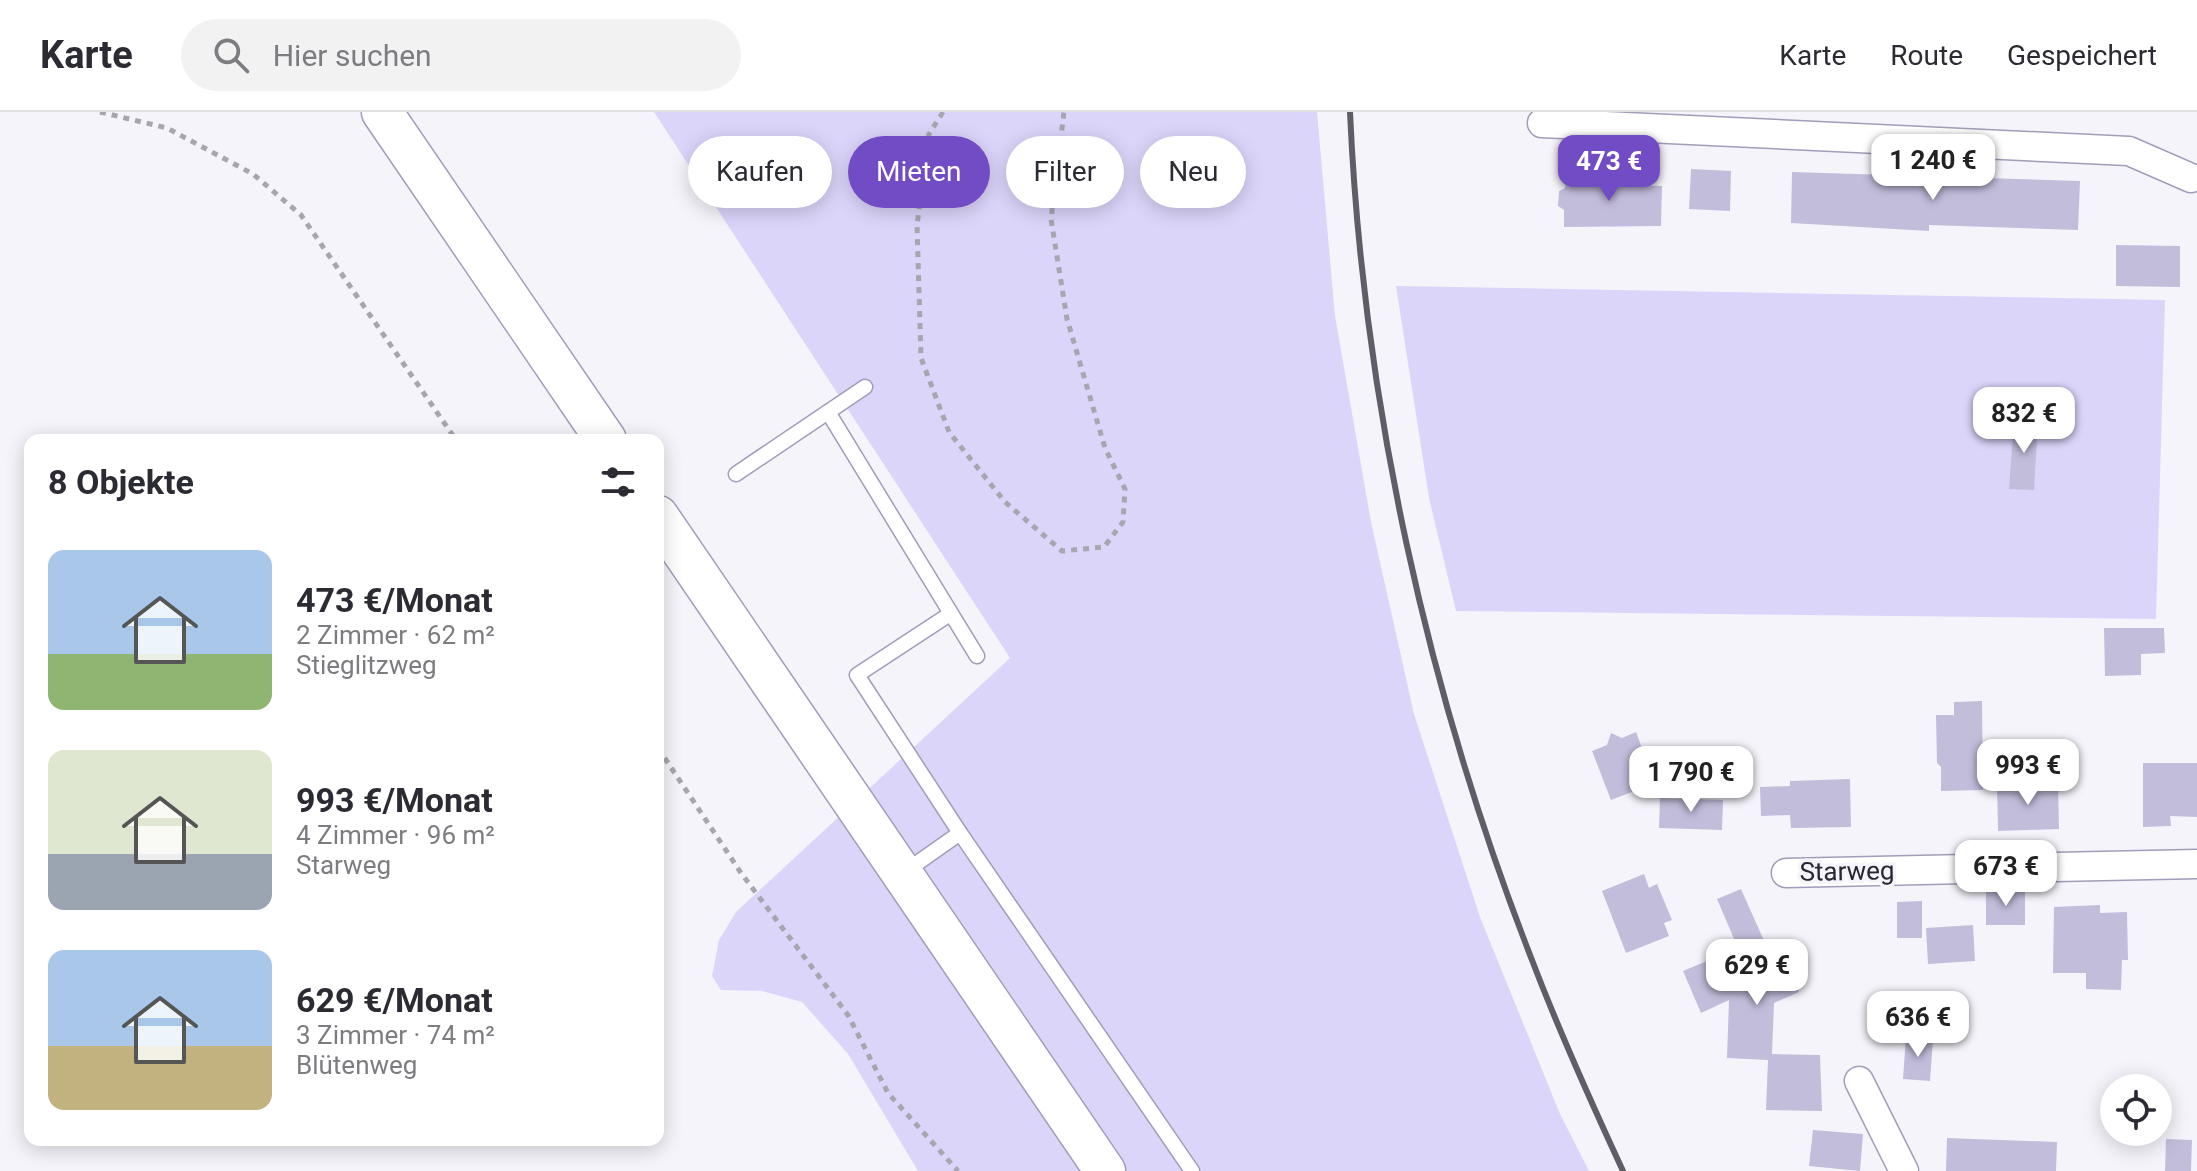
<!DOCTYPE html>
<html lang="de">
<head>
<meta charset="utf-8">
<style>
	:root { --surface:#fff; --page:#f2f2f3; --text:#2b2b33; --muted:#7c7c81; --line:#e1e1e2; --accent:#714cc5 }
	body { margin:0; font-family:Roboto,sans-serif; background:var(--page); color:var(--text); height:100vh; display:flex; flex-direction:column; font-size:30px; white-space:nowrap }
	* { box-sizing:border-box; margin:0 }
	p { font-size:26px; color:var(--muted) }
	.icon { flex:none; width:44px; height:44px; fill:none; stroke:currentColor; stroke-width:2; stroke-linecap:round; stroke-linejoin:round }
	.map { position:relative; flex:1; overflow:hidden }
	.details { position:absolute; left:24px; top:322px; width:640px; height:712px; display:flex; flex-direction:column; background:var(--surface); border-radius:16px; box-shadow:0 4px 20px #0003 }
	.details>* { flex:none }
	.top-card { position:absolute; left:688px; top:24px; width:760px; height:72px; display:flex; gap:16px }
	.controls { position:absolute; left:2100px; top:962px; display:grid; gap:16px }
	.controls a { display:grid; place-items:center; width:72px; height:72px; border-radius:50%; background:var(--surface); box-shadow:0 4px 20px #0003; font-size:40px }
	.price { position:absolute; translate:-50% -68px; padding:0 18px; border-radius:16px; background:#fff; color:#222; font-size:26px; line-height:52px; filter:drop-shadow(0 2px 4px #0008) }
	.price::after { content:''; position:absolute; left:50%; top:48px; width:24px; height:18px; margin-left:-12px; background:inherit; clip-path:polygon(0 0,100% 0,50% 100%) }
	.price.on { background:var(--accent); color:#fff }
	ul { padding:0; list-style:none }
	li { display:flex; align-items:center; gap:24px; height:200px; padding:0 24px }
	li span { display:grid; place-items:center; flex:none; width:224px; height:160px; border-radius:16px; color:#555 }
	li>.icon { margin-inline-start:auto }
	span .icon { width:96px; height:96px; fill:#fffc; stroke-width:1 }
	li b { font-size:34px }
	h2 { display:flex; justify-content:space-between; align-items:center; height:96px; padding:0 24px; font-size:34px }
	.chip { padding:0 28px; border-radius:36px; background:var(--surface); box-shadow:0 4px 20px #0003; font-size:28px; line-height:72px }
	.chip.on { background:var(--accent); color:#fff }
	header { display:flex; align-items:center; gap:48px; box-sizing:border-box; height:112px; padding:0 40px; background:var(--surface); border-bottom:2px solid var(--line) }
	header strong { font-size:38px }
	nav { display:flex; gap:44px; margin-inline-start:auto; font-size:28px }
	.search { width:560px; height:72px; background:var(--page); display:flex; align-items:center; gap:20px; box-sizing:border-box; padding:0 28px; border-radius:44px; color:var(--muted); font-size:30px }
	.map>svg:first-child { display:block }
</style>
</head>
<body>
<header>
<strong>Karte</strong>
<div class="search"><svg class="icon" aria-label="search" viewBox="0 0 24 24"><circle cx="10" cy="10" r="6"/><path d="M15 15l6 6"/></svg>Hier suchen</div>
<nav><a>Karte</a><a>Route</a><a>Gespeichert</a></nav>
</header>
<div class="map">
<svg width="2197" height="1059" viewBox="0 0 2197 1059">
	<rect width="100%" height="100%" fill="#f5f4fb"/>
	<g fill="#dbd5fa">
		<path d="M 654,0 L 1317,0 L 1335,204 L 1371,410 L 1414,602 L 1480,805 L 1560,1002 L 1589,1059 L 918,1059 L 848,942 L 802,890 L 762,879 L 721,878 L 712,864 L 719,828 L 736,800 L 1010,546 Z"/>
		<path d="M 1396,174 L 2165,188 L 2156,507 L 1456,499 L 1429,386 Z"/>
	</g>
	<g fill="#c3bddc">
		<path d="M 1691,57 L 1731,59 L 1730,99 L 1689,97 Z"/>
		<path d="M 1792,60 L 2080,69 L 2078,118 L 1929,113 L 1929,119 L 1791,111 Z"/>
		<path d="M 1566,61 L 1611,62 L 1611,73 L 1662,74 L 1661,114 L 1564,115 L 1564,98 L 1558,94 L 1559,79 L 1565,76 Z"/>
		<path d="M 2116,133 L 2180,134 L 2180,175 L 2116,174 Z"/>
		<path d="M 2014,308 L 2038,309 L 2034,378 L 2009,377 Z"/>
		<path d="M 2104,516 L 2164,516 L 2165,541 L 2141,542 L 2141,563 L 2105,564 Z"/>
		<path d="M 1982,589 L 1983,678 L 1941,679 L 1941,655 L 1937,651 L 1936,603 L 1954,603 L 1954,590 Z"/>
		<path d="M 1636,620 L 1655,671 L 1611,688 L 1592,639 L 1607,633 L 1611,621 L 1622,626 Z"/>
		<path d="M 2143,651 L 2197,651 L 2197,705 L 2170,704 L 2171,714 L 2143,715 Z"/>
		<path d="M 1850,667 L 1851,715 L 1791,716 L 1790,703 L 1761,704 L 1760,675 L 1790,674 L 1790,669 Z"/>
		<path d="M 2058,672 L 2059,717 L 1998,719 L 1997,673 Z"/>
		<path d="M 1660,686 L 1723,688 L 1722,718 L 1659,716 Z"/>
		<path d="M 1644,762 L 1649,776 L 1657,772 L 1672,808 L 1664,811 L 1669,824 L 1626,841 L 1602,779 Z"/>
		<path d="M 1741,777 L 1765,831 L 1775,827 L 1799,880 L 1774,891 L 1772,942 L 1820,943 L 1822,999 L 1766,998 L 1768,948 L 1727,946 L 1729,888 L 1701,901 L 1683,859 L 1738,836 L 1717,787 Z"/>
		<rect x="1986" y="780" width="39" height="33"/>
		<path d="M 1922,789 L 1922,826 L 1897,826 L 1897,790 Z"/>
		<path d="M 2100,793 L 2100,801 L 2127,800 L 2128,848 L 2122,848 L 2121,878 L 2086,877 L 2086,861 L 2053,861 L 2054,795 Z"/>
		<path d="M 1973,813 L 1975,849 L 1928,852 L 1926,816 Z"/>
		<path d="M 1906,925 L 1933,927 L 1930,969 L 1903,967 Z"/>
		<path d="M 1813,1018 L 1863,1022 L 1860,1059 L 1809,1054 Z"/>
		<path d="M 1947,1026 L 2057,1030 L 2056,1059 L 1946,1059 Z"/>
		<path d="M 2166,1027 L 2192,1028 L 2191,1059 L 2165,1059 Z"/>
	</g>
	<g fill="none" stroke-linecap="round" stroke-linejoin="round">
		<g stroke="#a19cba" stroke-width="17">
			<g id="service">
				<path d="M 828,300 L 977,544"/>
				<path d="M 736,362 L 865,275"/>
				<path d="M 950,502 L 857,563 L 960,721 L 1192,1059"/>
				<path d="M 906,759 L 960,721"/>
			</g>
		</g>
		<g stroke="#a19cba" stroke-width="31">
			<g id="minor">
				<path d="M 1542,11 L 2129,39 L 2191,66"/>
				<path d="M 1786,761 L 2197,752"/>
				<path d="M 1859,969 L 1904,1059"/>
			</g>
		</g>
		<g stroke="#a19cba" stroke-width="43">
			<g id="secondary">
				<path d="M 382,0 L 606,328"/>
				<path d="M 658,404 L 1105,1059"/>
			</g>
		</g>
		<g stroke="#a7a5ae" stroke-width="5" stroke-dasharray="6 6" stroke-linecap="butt">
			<path d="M 100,0 L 167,16 L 253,62 L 301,103 L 456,328"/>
			<path d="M 943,0 L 929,22 L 917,113 L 921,246 L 949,320 L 1005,390 L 1062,439 L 1104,435 L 1123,410 L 1125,377 L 1105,336 L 1067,207 L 1051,107 L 1064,0"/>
			<path d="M 658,636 L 741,761 L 848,903 L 888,981 L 958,1059"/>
		</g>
		<use href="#service" stroke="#fff" stroke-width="14"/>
		<use href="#minor" stroke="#fff" stroke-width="28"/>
		<use href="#secondary" stroke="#fff" stroke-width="40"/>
		<path stroke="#5f5e68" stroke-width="6" d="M 1350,0 C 1363,288 1427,580 1532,848 C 1559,919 1591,990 1623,1059"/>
	</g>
	<g text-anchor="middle" stroke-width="7" stroke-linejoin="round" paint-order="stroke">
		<g font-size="26" fill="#282632" stroke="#f5f4fb">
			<text transform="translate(1847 759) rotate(-1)" y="9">Starweg</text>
		</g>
	</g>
</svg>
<div class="controls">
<a><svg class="icon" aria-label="locate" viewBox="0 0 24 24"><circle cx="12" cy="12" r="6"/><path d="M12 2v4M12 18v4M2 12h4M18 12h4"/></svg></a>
</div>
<b class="price" style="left:1933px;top:90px">1 240 €</b>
<b class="price on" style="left:1609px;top:91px">473 €</b>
<b class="price" style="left:2024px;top:343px">832 €</b>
<b class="price" style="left:2028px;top:695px">993 €</b>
<b class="price" style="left:1691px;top:702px">1 790 €</b>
<b class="price" style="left:2006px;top:796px">673 €</b>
<b class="price" style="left:1757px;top:895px">629 €</b>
<b class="price" style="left:1918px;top:947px">636 €</b>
<div class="top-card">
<a class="chip">Kaufen</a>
<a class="chip on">Mieten</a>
<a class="chip">Filter</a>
<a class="chip">Neu</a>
</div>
<section class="details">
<h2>8 Objekte<svg class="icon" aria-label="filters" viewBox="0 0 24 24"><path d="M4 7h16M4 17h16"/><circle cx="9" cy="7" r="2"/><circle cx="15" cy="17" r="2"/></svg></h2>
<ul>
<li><span style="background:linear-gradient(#a9c7e8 65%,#8fb573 0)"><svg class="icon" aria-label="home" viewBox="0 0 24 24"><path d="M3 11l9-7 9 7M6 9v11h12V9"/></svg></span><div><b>473 €/Monat</b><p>2 Zimmer · 62 m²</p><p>Stieglitzweg</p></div></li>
<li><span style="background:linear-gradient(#dfe7d0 65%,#9aa5b1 0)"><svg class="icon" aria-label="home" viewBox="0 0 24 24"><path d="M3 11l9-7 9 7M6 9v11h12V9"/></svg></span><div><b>993 €/Monat</b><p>4 Zimmer · 96 m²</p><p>Starweg</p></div></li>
<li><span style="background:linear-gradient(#a9c7e8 60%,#c2b280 0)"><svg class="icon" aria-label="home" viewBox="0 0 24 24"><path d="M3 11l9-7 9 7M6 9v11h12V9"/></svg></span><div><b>629 €/Monat</b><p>3 Zimmer · 74 m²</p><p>Blütenweg</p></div></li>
</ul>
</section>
</div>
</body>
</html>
